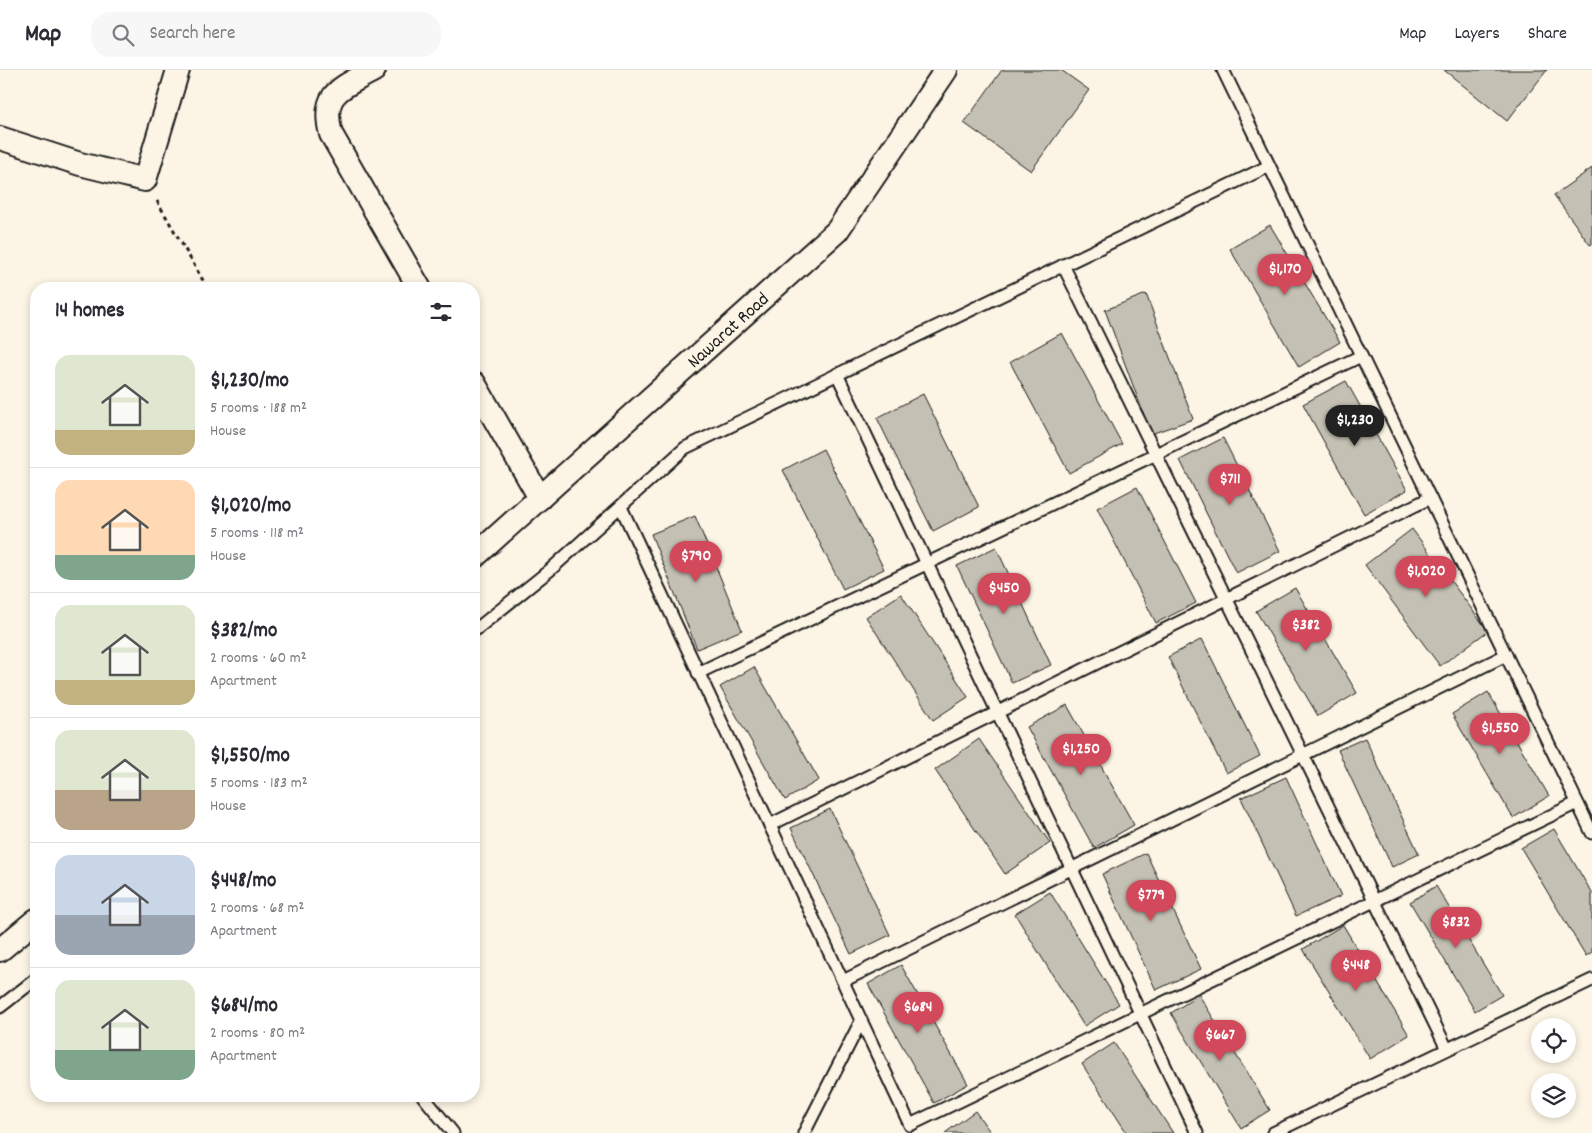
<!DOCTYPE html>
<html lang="en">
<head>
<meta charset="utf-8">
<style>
	:root { --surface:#fff; --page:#f7f7f7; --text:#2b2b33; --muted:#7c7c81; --line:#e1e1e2; --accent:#d1495b }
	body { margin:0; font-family:Dekko,sans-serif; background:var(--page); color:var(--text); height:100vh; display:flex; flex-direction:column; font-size:19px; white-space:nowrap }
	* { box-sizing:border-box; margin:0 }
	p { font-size:16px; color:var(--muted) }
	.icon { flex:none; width:28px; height:28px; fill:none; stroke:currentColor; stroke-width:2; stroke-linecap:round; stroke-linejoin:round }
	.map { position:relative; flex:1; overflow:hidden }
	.sheet { position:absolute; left:30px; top:212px; width:450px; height:820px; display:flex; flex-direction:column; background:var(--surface); border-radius:20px; box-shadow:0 2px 8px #0003 }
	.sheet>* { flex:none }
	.controls { position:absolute; left:1531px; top:948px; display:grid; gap:10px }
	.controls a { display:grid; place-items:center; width:45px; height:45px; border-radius:50%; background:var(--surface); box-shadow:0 2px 8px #0003; font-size:25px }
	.price { position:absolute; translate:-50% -42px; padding:0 11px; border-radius:18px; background:var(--accent); color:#fff; font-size:16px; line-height:32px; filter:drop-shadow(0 1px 2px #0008) }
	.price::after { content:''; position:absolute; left:50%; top:30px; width:15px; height:11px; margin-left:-8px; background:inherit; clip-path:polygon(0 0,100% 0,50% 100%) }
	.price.on { background:#222; color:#fff }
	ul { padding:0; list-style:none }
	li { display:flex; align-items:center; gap:15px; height:125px; padding:0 25px }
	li+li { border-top:1px solid var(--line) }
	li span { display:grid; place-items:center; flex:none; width:140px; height:100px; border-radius:15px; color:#555 }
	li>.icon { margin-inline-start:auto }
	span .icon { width:60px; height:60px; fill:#fffc; stroke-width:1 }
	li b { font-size:21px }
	h2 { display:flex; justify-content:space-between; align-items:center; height:60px; padding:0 25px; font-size:21px }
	header { display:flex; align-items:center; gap:30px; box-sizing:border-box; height:70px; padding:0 25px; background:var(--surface); border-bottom:1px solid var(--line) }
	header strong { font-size:24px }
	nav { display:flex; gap:28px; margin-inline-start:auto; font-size:18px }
	.search { width:350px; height:45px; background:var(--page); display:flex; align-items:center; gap:12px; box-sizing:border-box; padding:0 18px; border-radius:20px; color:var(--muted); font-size:19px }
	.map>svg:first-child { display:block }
</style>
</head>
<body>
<header>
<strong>Map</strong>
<div class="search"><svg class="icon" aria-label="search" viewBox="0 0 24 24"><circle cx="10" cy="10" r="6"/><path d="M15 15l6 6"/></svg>Search here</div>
<nav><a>Map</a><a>Layers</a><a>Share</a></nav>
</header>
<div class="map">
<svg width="1592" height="1063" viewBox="0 0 1592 1063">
	<rect width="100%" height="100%" fill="#fcf5e5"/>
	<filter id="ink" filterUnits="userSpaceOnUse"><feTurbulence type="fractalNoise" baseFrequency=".02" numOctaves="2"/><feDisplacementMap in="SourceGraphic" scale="10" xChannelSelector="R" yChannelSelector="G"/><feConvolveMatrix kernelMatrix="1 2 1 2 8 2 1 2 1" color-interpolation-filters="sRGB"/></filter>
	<g filter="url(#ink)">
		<g fill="#c4c0b3" stroke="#1c1c1c">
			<path d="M 1002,0 L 1061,0 L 1089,20 L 1031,101 L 964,53 Z"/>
			<path d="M 1444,0 L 1547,0 L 1507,51 Z"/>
			<path d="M 1592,98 L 1592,174 L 1590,175 L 1554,125 Z"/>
			<path d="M 1270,155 L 1340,272 L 1299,297 L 1230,179 Z"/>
			<path d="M 1146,224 L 1193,349 L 1151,364 L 1105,240 Z"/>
			<path d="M 1062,263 L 1122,374 L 1069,403 L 1010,292 Z"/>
			<path d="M 1346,311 L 1407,420 L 1364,444 L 1303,334 Z"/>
			<path d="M 923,324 L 979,437 L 933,461 L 877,348 Z"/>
			<path d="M 1223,368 L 1280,481 L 1236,503 L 1180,390 Z"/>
			<path d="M 823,379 L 884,499 L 843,519 L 783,400 Z"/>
			<path d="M 1137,417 L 1196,533 L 1156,553 L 1097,438 Z"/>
			<path d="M 695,446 L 742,560 L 697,579 L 651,464 Z"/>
			<path d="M 1412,459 L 1488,561 L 1440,596 L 1365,495 Z"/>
			<path d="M 996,477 L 1051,595 L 1012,613 L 957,496 Z"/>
			<path d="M 1295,518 L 1357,623 L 1318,646 L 1256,541 Z"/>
			<path d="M 901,524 L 968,627 L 933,650 L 866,547 Z"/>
			<path d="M 1202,569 L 1260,686 L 1226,703 L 1168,587 Z"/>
			<path d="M 754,597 L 819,710 L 785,730 L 720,617 Z"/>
			<path d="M 1488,622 L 1549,726 L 1513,748 L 1452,644 Z"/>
			<path d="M 1067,635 L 1134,755 L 1094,778 L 1027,657 Z"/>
			<path d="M 1365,668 L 1419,784 L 1392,797 L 1338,680 Z"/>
			<path d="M 979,669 L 1050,773 L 1005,804 L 935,700 Z"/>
			<path d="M 1286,707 L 1341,826 L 1296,846 L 1241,728 Z"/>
			<path d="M 830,739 L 890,865 L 851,884 L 791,758 Z"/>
			<path d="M 1554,759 L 1592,823 L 1592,882 L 1586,886 L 1521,778 Z"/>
			<path d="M 1146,783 L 1201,899 L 1156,920 L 1102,804 Z"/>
			<path d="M 1436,816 L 1502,925 L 1475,941 L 1410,832 Z"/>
			<path d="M 1050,822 L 1119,934 L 1084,956 L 1015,844 Z"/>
			<path d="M 1343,855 L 1409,965 L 1370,989 L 1303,879 Z"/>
			<path d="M 901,895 L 968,1014 L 934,1033 L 868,914 Z"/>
			<path d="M 1199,925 L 1270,1040 L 1241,1058 L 1171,943 Z"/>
			<path d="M 1114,973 L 1173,1063 L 1127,1063 L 1082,994 Z"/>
			<path d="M 975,1041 L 991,1063 L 945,1063 Z"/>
		</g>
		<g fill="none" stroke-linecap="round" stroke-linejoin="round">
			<g stroke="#1c1c1c" stroke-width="15">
				<g id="service">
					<path d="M 1223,0 L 1592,763"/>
					<path d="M 1063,195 L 1447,979"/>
					<path d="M 837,304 L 1197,1063"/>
					<path d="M 621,437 L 910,1055 L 1577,733"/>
					<path d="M 474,561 L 550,500 L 685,378 L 1269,96"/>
					<path d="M 698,603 L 1361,286"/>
					<path d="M 770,755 L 1430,428"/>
					<path d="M 843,911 L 1506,585"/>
					<path d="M 0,937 L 36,909"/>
					<path d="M 423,1026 L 453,1063"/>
					<path d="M 804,1063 L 861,951"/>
					<path d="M 1273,1063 L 1592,910"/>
				</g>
			</g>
			<g stroke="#1c1c1c" stroke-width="26">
				<g id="minor">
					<path d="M 374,0 C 342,18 320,22 331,64 L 420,219"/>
					<path d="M 0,68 L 80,94 L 145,110 L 178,0"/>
					<path d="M 474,313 L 540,428"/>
					<path d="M 474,487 L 837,161 L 946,0"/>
					<path d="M 0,880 L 36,850"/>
				</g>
			</g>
			<path stroke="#1c1c1c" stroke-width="3" stroke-dasharray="4 4" stroke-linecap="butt" d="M 157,131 L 208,219"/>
			<use href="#service" stroke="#fcf5e5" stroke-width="11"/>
			<use href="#minor" stroke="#fcf5e5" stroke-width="22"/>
		</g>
	</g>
	<g text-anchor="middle" stroke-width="4" stroke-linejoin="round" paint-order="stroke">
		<g font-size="19" fill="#1c1c1c" stroke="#fcf5e5">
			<text transform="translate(727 259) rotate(-42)" y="7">Nawarat Road</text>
		</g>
	</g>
</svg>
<div class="controls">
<a><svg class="icon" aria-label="locate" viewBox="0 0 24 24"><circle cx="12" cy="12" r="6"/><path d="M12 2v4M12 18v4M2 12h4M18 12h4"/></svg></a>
<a><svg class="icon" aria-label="layers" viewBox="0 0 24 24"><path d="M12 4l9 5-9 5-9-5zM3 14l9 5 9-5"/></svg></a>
</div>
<b class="price" style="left:1285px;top:226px">$1,170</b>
<b class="price on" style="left:1355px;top:377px">$1,230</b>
<b class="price" style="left:1230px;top:436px">$711</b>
<b class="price" style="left:696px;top:513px">$790</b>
<b class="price" style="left:1426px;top:528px">$1,020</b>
<b class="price" style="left:1004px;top:545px">$450</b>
<b class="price" style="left:1306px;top:582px">$382</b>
<b class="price" style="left:1500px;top:685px">$1,550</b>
<b class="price" style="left:1081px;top:706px">$1,250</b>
<b class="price" style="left:1151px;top:852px">$779</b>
<b class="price" style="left:1456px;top:879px">$832</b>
<b class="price" style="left:1356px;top:922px">$448</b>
<b class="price" style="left:918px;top:964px">$684</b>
<b class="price" style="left:1220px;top:992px">$667</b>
<section class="sheet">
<h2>14 homes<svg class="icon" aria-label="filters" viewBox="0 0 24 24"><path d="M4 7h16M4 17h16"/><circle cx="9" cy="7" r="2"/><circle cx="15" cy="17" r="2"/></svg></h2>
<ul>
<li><span style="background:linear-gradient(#dfe7d0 75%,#c2b280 0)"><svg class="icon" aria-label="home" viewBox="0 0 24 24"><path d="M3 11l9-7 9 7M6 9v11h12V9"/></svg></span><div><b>$1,230/mo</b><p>5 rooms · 188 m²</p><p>House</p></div></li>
<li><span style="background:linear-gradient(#ffd9b3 75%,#7fa58c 0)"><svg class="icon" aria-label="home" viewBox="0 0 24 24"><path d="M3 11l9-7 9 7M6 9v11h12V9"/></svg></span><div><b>$1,020/mo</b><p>5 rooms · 118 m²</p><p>House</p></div></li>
<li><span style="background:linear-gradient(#dfe7d0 75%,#c2b280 0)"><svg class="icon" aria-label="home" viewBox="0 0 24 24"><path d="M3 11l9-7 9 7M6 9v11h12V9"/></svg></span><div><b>$382/mo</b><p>2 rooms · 60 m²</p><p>Apartment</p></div></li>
<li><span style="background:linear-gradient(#dfe7d0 60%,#b9a48a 0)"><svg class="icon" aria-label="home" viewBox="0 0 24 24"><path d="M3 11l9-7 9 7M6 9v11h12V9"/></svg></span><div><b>$1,550/mo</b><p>5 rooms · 183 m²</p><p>House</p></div></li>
<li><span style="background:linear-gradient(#c9d6e8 60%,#9aa5b1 0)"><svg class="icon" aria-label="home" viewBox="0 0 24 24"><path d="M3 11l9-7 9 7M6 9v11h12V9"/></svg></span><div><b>$448/mo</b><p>2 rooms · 68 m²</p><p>Apartment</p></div></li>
<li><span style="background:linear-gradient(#dfe7d0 70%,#7fa58c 0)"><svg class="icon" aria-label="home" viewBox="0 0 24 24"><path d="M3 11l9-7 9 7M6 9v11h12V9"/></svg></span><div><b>$684/mo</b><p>2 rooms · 80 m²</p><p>Apartment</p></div></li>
</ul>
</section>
</div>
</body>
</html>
